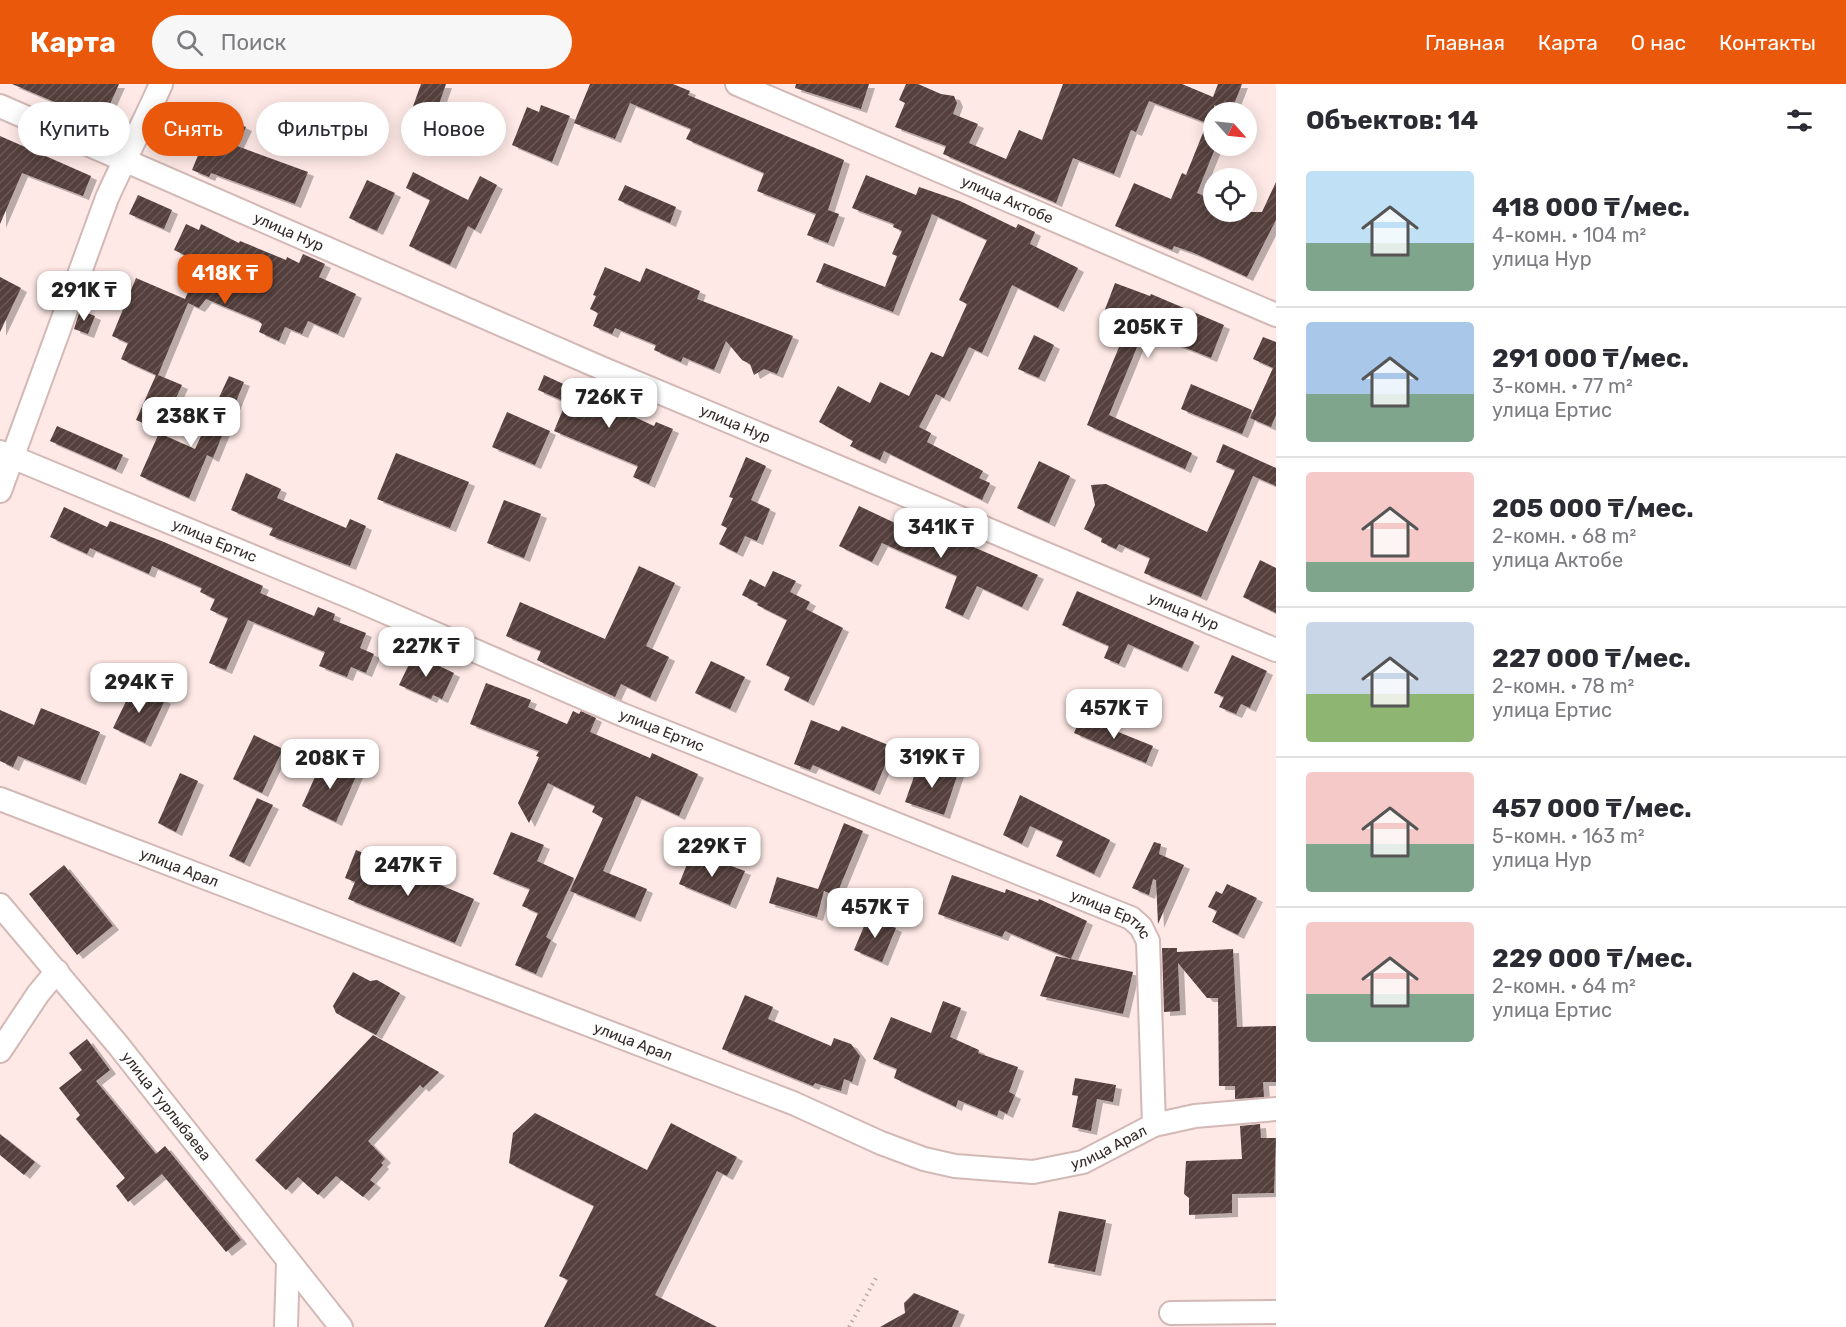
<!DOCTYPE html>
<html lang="ru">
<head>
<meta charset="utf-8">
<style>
	:root { --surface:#fff; --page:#f7f7f7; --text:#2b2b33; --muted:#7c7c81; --line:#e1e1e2; --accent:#ea580c }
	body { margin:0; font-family:Rubik,sans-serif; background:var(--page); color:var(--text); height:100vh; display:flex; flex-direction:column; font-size:22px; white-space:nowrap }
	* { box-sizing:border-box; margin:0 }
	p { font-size:20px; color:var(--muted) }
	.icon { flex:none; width:33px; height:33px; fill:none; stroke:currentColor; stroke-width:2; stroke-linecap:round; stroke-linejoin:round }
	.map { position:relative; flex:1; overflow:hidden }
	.sheet { display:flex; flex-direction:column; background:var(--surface); width:570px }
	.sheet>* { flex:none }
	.guide { position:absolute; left:18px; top:18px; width:570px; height:54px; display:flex; gap:12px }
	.needle { width:39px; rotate:117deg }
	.buttons { position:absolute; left:1203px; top:18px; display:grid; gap:12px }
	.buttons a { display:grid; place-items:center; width:54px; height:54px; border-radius:50%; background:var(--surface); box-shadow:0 3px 15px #0003; font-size:30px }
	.price { position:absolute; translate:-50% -51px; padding:0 14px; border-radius:12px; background:#fff; color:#222; font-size:20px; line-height:39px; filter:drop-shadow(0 2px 3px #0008) }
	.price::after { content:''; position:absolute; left:50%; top:36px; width:18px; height:14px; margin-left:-9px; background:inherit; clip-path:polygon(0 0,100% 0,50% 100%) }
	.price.selected { background:var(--accent); color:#fff }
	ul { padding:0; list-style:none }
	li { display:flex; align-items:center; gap:18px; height:150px; padding:0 30px }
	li+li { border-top:2px solid var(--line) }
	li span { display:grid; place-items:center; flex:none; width:168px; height:120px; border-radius:6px; color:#555 }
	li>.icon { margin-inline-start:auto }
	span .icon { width:72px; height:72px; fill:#fffc; stroke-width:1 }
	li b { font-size:26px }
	h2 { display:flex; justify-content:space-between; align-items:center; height:72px; padding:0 30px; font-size:26px }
	.tag { padding:0 21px; border-radius:27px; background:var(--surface); box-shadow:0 3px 15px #0003; font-size:21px; line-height:54px }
	.tag.selected { background:var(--accent); color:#fff }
	header { display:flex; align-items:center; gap:36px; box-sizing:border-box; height:84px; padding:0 30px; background:var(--accent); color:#fff }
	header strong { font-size:28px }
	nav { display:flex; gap:33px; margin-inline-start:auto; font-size:21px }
	.search { width:420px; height:54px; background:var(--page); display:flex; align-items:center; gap:15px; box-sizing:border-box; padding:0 21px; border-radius:33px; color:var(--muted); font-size:22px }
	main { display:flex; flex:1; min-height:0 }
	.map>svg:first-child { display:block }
</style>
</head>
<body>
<header>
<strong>Карта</strong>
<div class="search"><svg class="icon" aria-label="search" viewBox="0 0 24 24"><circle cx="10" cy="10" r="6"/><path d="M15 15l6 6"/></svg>Поиск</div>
<nav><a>Главная</a><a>Карта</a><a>О нас</a><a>Контакты</a></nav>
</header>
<main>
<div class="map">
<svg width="1276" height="1243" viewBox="0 0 1276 1243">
	<defs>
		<pattern id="building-hatch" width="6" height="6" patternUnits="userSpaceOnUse" patternTransform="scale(1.5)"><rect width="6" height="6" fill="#54403d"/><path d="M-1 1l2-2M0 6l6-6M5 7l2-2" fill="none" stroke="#6a5957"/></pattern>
		<filter id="shadow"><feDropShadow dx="6" dy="4" stdDeviation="0" flood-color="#0004"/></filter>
	</defs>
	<rect width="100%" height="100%" fill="#fee9e6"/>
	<g fill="url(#building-hatch)" filter="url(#shadow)">
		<path d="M 12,0 L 119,0 L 102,38 Z"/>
		<path d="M 421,0 L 446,0 L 433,37 L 411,28 Z"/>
		<path d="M 590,0 L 673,0 L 690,7 L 688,11 L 844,76 L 828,126 L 839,130 L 828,159 L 807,151 L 816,130 L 757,107 L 764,89 L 686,55 L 691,45 L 630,19 L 615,55 L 574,39 Z"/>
		<path d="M 796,0 L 869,0 L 861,25 L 795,4 Z"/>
		<path d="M 906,0 L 918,0 L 941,10 L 954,12 L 957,19 L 953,30 L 978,40 L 969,59 L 1006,75 L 1019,46 L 1042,56 L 1063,0 L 1182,0 L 1213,13 L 1218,0 L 1242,0 L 1231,28 L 1214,21 L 1214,67 L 1197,109 L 1214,116 L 1214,128 L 1262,128 L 1276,98 L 1276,136 L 1247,193 L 1194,169 L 1174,162 L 1172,166 L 1115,142 L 1134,99 L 1171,115 L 1182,89 L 1186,91 L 1207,39 L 1149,17 L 1136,48 L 1131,46 L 1114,90 L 1073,74 L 1056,119 L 943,70 L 946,62 L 895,43 L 905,19 L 899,16 Z"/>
		<path d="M 541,21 L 570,32 L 552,78 L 512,61 L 527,23 L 539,28 Z"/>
		<path d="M 207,25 L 246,43 L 237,62 L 308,88 L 295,120 L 211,89 L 209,93 L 192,86 L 199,69 L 188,64 Z"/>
		<path d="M 0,52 L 91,92 L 83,112 L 22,89 L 0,140 Z"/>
		<path d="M 413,88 L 468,116 L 480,92 L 497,101 L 475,146 L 468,142 L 450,181 L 409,162 L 430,116 L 406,104 Z"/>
		<path d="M 866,91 L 916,111 L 919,103 L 960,117 L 1016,144 L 1018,140 L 1035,148 L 1030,160 L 1078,184 L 1058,224 L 1012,201 L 982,269 L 969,263 L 944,314 L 936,310 L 919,343 L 931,349 L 927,358 L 983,387 L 979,394 L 990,399 L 982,416 L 884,367 L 880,376 L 850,362 L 853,357 L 819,338 L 838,302 L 870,319 L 880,298 L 909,312 L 931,268 L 943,273 L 967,220 L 959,216 L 987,156 L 932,130 L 893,228 L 816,198 L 824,179 L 885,203 L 897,172 L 892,170 L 902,147 L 893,143 L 894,140 L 852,124 Z"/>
		<path d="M 367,96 L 395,109 L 377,147 L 349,134 Z"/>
		<path d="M 625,101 L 676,123 L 670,139 L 618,116 Z"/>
		<path d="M 138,111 L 172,126 L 164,145 L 129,130 Z"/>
		<path d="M 186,140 L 199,146 L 201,140 L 239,159 L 240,157 L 286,176 L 287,173 L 299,179 L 303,170 L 325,180 L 319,193 L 356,210 L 338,250 L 308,237 L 302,250 L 285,243 L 279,257 L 259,248 L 262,240 L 259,237 L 206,215 L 199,224 L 188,219 L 158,291 L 182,301 L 161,347 L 136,336 L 156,291 L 121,275 L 128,259 L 112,252 L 136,194 L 185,215 L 201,179 L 174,166 Z"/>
		<path d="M 605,183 L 640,198 L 646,184 L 700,207 L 697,215 L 793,252 L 777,290 L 764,285 L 754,291 L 750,280 L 742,276 L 726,257 L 714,286 L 683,273 L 681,278 L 654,266 L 656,261 L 615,244 L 612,250 L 593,242 L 598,229 L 590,225 L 596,212 L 593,211 Z"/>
		<path d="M 0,193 L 21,204 L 0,248 Z"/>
		<path d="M 1115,199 L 1150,212 L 1151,210 L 1224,241 L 1211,274 L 1164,255 L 1163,259 L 1142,251 L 1109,331 L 1192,369 L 1185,385 L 1087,341 L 1126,246 L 1101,236 Z"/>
		<path d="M 80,226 L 95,232 L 88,250 L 74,245 Z"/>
		<path d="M 1034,251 L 1054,261 L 1039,294 L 1018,285 Z"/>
		<path d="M 1263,253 L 1276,258 L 1276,331 L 1271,343 L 1250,334 L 1273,284 L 1253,275 Z"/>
		<path d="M 544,291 L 654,342 L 656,338 L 673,345 L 649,400 L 633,393 L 638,382 L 554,347 L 566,318 L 538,306 Z"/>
		<path d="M 229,292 L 244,298 L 213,374 L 207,371 L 189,414 L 140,392 L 159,349 L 195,365 Z"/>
		<path d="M 1191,300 L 1252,326 L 1242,350 L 1181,325 Z"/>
		<path d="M 507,328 L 550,347 L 535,381 L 492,363 Z"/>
		<path d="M 57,342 L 123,371 L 116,386 L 50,357 Z"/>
		<path d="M 1223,360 L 1276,384 L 1276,402 L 1253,392 L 1201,513 L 1144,489 L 1150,474 L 1119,460 L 1116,465 L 1101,458 L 1102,454 L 1084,445 L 1095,421 L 1091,401 L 1106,400 L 1207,448 L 1235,386 L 1216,378 Z"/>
		<path d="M 396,369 L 469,398 L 450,444 L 377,415 Z"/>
		<path d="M 746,373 L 766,382 L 751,416 L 770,425 L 757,457 L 745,452 L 737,469 L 719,460 L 727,444 L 721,441 L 733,414 L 729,413 Z"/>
		<path d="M 1039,377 L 1070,392 L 1049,439 L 1017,424 Z"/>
		<path d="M 246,389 L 281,405 L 277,414 L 346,444 L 350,435 L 366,442 L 350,482 L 269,451 L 273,444 L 231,426 Z"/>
		<path d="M 504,416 L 541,430 L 524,474 L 487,459 Z"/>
		<path d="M 859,422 L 895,439 L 897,435 L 924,448 L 927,443 L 1038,491 L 1022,523 L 977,502 L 963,532 L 945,524 L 957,492 L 882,459 L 872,478 L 839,462 Z"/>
		<path d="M 64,423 L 107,443 L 110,437 L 164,458 L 263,502 L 260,509 L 314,532 L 318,523 L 335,530 L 333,536 L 366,549 L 360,564 L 374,570 L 366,589 L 351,583 L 347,593 L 319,582 L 325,568 L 248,536 L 226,586 L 209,579 L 228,534 L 210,526 L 215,515 L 200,508 L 202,504 L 152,482 L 149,490 L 90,464 L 87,470 L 50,453 Z"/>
		<path d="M 1260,476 L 1276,484 L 1276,529 L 1243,513 Z"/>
		<path d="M 639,482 L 675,499 L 646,562 L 669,573 L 650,614 L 621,600 L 615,613 L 537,576 L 541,567 L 506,552 L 520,518 L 605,555 Z"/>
		<path d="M 773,487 L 796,497 L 790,508 L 810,518 L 806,525 L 843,544 L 808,618 L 784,606 L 790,593 L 766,581 L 787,536 L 757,521 L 758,519 L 742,511 L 750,495 L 765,503 Z"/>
		<path d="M 1077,507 L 1194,558 L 1182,584 L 1128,560 L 1119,580 L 1104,574 L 1109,562 L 1062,541 Z"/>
		<path d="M 414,570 L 454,589 L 442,615 L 433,611 L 431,615 L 399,601 Z"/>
		<path d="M 1232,571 L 1267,587 L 1250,624 L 1241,620 L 1236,630 L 1219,623 L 1224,613 L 1214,609 Z"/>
		<path d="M 711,577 L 745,593 L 730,625 L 695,609 Z"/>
		<path d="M 486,599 L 531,616 L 528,623 L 567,640 L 573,627 L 579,630 L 581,627 L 596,634 L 590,648 L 650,674 L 652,669 L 698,690 L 679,732 L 636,712 L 603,787 L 647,805 L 635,834 L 570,807 L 603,734 L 592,728 L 595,722 L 548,699 L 529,739 L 518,719 L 539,673 L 536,672 L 539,667 L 470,640 Z"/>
		<path d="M 134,601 L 165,616 L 145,659 L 113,644 Z"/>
		<path d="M 41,624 L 100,648 L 80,697 L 18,672 L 13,683 L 0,677 L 0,626 L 34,641 Z"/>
		<path d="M 1081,633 L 1153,662 L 1146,679 L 1074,649 Z"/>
		<path d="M 811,636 L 839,647 L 842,642 L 893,663 L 874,707 L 813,681 L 810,686 L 794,680 Z"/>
		<path d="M 254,651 L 283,665 L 262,709 L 233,695 Z"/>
		<path d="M 323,675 L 357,690 L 336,738 L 302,722 Z"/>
		<path d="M 933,680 L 958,689 L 944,731 L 905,718 L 916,687 L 929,692 Z"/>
		<path d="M 180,689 L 198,697 L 176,748 L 158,739 Z"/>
		<path d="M 1020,711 L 1110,756 L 1094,790 L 1056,772 L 1063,757 L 1030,742 L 1022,760 L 1003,751 Z"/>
		<path d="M 257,714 L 273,721 L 244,779 L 229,772 Z"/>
		<path d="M 844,739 L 863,747 L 836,812 L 824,807 L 817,833 L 769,819 L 777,793 L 818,805 Z"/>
		<path d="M 511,748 L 544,761 L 537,777 L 574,794 L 546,853 L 551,856 L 536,890 L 515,881 L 538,829 L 522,822 L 530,805 L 493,790 Z"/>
		<path d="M 1154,758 L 1161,760 L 1159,770 L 1184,781 L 1158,840 L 1156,796 L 1153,795 L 1149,811 L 1132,804 Z"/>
		<path d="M 356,766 L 474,815 L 455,859 L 348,815 L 355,798 L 345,794 Z"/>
		<path d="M 692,768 L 745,787 L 730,821 L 679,800 Z"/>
		<path d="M 64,781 L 113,842 L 77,871 L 29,810 Z"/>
		<path d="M 952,791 L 1005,809 L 1006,805 L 1038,817 L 1039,815 L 1087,837 L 1071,875 L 1005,847 L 1002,853 L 938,830 Z"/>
		<path d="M 1227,800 L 1257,814 L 1238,851 L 1212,838 L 1217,827 L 1208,823 L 1216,807 L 1222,810 Z"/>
		<path d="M 868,833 L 896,844 L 882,878 L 854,866 Z"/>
		<path d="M 1162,864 L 1177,864 L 1177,868 L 1233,865 L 1237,943 L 1276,942 L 1276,998 L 1263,998 L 1264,1013 L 1235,1015 L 1235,1002 L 1219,1002 L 1218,914 L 1207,914 L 1178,879 L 1180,927 L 1164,928 Z"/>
		<path d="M 1056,872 L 1133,888 L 1123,930 L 1040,912 Z"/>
		<path d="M 353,888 L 370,897 L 377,896 L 400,909 L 376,951 L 336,929 L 333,922 Z"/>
		<path d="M 745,911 L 773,923 L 768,935 L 831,962 L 834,954 L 851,960 L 860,972 L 852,998 L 844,995 L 841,1007 L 815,999 L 813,1002 L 722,965 Z"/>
		<path d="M 943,917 L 961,924 L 950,953 L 979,966 L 978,969 L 1018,983 L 1009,1008 L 1015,1011 L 1007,1030 L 999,1026 L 997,1032 L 958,1016 L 956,1023 L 894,994 L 897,985 L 873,975 L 891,933 L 931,949 Z"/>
		<path d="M 373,951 L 439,988 L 423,1004 L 420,1001 L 368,1057 L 385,1075 L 381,1079 L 383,1081 L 370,1096 L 375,1100 L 363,1113 L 336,1092 L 318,1111 L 298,1093 L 286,1106 L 255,1076 Z"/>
		<path d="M 87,955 L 110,986 L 96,997 L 156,1070 L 165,1062 L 241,1156 L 226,1168 L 162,1090 L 128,1118 L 116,1102 L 125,1094 L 76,1035 L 80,1031 L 59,1004 L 82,986 L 69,969 Z"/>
		<path d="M 1075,994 L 1116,1001 L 1113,1018 L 1097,1015 L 1091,1047 L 1072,1043 L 1078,1012 L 1072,1011 Z"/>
		<path d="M 535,1029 L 647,1086 L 671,1039 L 737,1073 L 727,1092 L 717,1087 L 655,1211 L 717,1243 L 544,1243 L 568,1196 L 559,1192 L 594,1122 L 509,1079 L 513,1049 Z"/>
		<path d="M 1260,1040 L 1261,1054 L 1276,1054 L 1274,1109 L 1232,1110 L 1232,1129 L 1189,1131 L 1189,1114 L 1184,1110 L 1186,1077 L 1242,1075 L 1240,1042 Z"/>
		<path d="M 0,1050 L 35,1078 L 24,1091 L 0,1071 Z"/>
		<path d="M 1059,1127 L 1106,1136 L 1095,1188 L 1048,1179 Z"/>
		<path d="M 914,1209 L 959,1227 L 952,1243 L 880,1243 L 905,1229 L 904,1219 Z"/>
	</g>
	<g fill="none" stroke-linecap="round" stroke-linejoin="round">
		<g stroke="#d3b9b6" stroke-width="26">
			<g id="minor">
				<path id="s1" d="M 737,0 L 1276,231"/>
				<path id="s2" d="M 0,22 L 599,283 L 1276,566"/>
				<path id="s3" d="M 0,368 L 353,514 L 623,631 L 1131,834 L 1141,843 L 1148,857 L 1154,1041"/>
				<path d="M 0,407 L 107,114 C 124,76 144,39 161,0"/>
				<path id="s4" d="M 0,715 L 793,1019 L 881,1059 L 924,1075 L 955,1082 L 1033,1088 L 1083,1078 L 1154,1041 L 1195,1032 L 1276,1025"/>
				<path id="s5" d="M 0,821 L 118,961 L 341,1243"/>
				<path d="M 0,967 L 38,910 L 57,887"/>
				<path d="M 1171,1229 L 1276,1228"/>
				<path d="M 286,1243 L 288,1178"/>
			</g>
		</g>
		<path stroke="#baa9a7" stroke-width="4" stroke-dasharray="1.5 4.5" stroke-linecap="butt" d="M 849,1243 L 876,1194"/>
		<use href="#minor" stroke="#fff" stroke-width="22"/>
	</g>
	<g text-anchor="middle" stroke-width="6" stroke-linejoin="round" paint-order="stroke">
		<g font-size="15" fill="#342a29" stroke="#fff">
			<text dy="5" stroke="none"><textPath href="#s1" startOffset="294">улица Актобе</textPath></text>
			<text dy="5" stroke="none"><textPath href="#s2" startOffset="315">улица Нур</textPath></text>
			<text dy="5" stroke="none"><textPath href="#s2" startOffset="801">улица Нур</textPath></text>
			<text dy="5" stroke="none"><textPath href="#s3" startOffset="232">улица Ертис</textPath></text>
			<text dy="5" stroke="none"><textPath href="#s2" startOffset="1287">улица Нур</textPath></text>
			<text dy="5" stroke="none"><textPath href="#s3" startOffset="718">улица Ертис</textPath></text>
			<text dy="5" stroke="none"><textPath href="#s4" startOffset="192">улица Арал</textPath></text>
			<text dy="5" stroke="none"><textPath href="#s3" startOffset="1204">улица Ертис</textPath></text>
			<text dy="5" stroke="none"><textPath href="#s4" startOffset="678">улица Арал</textPath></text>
			<text dy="5" stroke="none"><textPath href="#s5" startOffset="261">улица Турлыбаева</textPath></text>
			<text dy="5" stroke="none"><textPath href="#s4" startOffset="1182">улица Арал</textPath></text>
		</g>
	</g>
</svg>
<div class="buttons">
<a><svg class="needle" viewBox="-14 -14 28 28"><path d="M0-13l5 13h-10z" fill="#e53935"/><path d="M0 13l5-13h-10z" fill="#7c7c81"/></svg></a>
<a><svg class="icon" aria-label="locate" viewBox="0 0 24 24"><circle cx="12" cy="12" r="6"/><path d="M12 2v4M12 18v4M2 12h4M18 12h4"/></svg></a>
</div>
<b class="price selected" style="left:225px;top:221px">418K ₸</b>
<b class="price" style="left:84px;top:238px">291K ₸</b>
<b class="price" style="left:1148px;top:275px">205K ₸</b>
<b class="price" style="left:609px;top:345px">726K ₸</b>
<b class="price" style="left:191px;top:364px">238K ₸</b>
<b class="price" style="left:941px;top:475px">341K ₸</b>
<b class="price" style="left:426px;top:594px">227K ₸</b>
<b class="price" style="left:139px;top:630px">294K ₸</b>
<b class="price" style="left:1114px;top:656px">457K ₸</b>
<b class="price" style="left:932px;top:705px">319K ₸</b>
<b class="price" style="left:330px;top:706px">208K ₸</b>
<b class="price" style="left:712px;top:794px">229K ₸</b>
<b class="price" style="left:408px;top:813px">247K ₸</b>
<b class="price" style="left:875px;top:855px">457K ₸</b>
<div class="guide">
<a class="tag">Купить</a>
<a class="tag selected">Снять</a>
<a class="tag">Фильтры</a>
<a class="tag">Новое</a>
</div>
</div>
<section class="sheet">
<h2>Объектов: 14<svg class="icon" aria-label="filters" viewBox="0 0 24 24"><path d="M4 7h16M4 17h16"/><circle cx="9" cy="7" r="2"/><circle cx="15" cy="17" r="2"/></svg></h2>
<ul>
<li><span style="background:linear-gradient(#bfe0f5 60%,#7fa58c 0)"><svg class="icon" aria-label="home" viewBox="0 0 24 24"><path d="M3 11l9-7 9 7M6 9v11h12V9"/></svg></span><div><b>418 000 ₸/мес.</b><p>4-комн. · 104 m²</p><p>улица Нур</p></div></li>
<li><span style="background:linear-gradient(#a9c7e8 60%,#7fa58c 0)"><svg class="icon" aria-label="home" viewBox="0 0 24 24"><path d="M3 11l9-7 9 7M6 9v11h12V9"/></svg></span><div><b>291 000 ₸/мес.</b><p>3-комн. · 77 m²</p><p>улица Ертис</p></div></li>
<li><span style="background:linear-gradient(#f6c9c9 75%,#7fa58c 0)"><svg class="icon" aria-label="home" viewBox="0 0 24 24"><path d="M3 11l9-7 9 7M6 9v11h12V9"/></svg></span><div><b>205 000 ₸/мес.</b><p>2-комн. · 68 m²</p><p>улица Актобе</p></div></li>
<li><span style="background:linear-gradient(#c9d6e8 60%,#8fb573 0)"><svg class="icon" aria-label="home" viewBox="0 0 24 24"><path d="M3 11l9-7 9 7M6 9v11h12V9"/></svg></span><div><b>227 000 ₸/мес.</b><p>2-комн. · 78 m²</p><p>улица Ертис</p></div></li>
<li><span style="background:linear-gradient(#f6c9c9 60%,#7fa58c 0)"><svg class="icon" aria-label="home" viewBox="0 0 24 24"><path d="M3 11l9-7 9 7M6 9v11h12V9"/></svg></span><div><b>457 000 ₸/мес.</b><p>5-комн. · 163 m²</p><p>улица Нур</p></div></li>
<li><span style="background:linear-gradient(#f6c9c9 60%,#7fa58c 0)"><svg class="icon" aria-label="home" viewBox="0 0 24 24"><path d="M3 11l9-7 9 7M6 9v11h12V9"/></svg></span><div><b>229 000 ₸/мес.</b><p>2-комн. · 64 m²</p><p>улица Ертис</p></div></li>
</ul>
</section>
</main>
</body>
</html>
